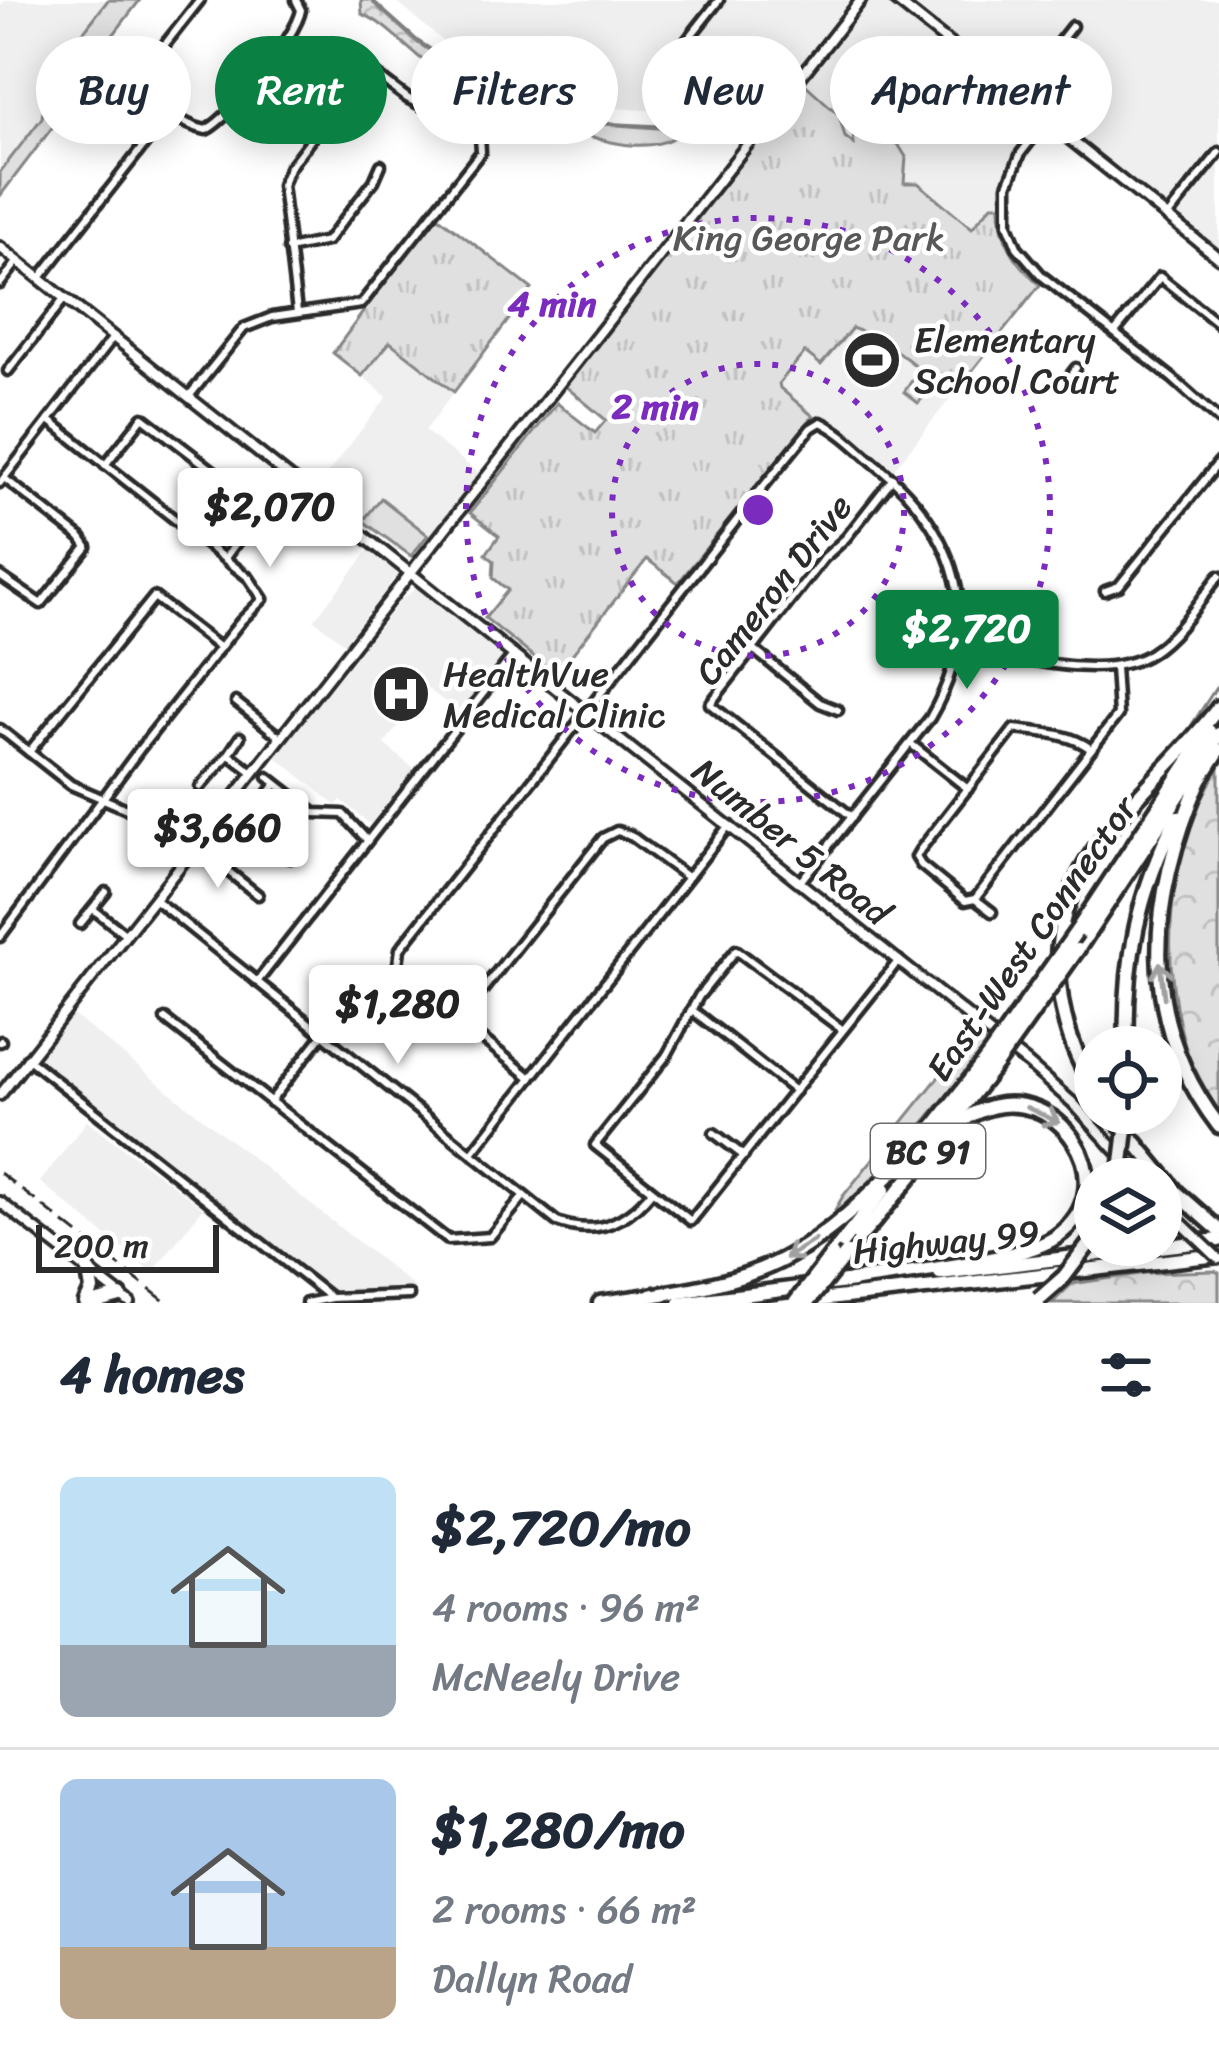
<!DOCTYPE html>
<html lang="en">
<head>
<meta charset="utf-8">
<style>
	:root { --surface:#fff; --page:#f2f2f3; --text:#1f2937; --muted:#747a83; --line:#e0e1e3; --accent:#0b8043 }
	body { margin:0; font-family:Sriracha,sans-serif; background:var(--page); color:var(--text); height:100vh; display:flex; flex-direction:column; font-size:45px; white-space:nowrap }
	* { box-sizing:border-box; margin:0 }
	p { font-size:39px; color:var(--muted) }
	.icon { flex:none; width:66px; height:66px; fill:none; stroke:currentColor; stroke-width:2; stroke-linecap:round; stroke-linejoin:round }
	.map { position:relative; height:1303px; overflow:hidden }
	.side { display:flex; flex-direction:column; background:var(--surface); flex:1 }
	.side>* { flex:none }
	.guide { position:absolute; left:36px; top:36px; width:1149px; height:108px; display:flex; gap:24px }
	.controls { position:absolute; left:1074px; top:1026px; display:grid; gap:24px }
	.controls a { display:grid; place-items:center; width:108px; height:108px; border-radius:50%; background:var(--surface); box-shadow:0 6px 30px #0003; font-size:60px }
	.scale { position:absolute; left:36px; bottom:30px; width:183px; box-sizing:border-box; padding-left:12px; border:6px solid #2b2b2b; border-top:0; font-size:33px; line-height:42px; white-space:nowrap; color:#2b2b2b; -webkit-text-stroke:9px #fff; paint-order:stroke }
	.price { position:absolute; translate:-50% -102px; padding:0 27px; border-radius:12px; background:#fff; color:#222; font-size:39px; line-height:78px; filter:drop-shadow(0 3px 6px #0008) }
	.price::after { content:''; position:absolute; left:50%; top:72px; width:36px; height:27px; margin-left:-18px; background:inherit; clip-path:polygon(0 0,100% 0,50% 100%) }
	.price.on { background:var(--accent); color:#fff }
	ul { padding:0; list-style:none }
	li { display:flex; align-items:center; gap:36px; height:300px; padding:0 60px }
	li+li { border-top:3px solid var(--line) }
	li span { display:grid; place-items:center; flex:none; width:336px; height:240px; border-radius:18px; color:#555 }
	li>.icon { margin-inline-start:auto }
	span .icon { width:144px; height:144px; fill:#fffc; stroke-width:1 }
	li b { font-size:51px }
	h2 { display:flex; justify-content:space-between; align-items:center; height:144px; padding:0 60px; font-size:51px }
	.pill { padding:0 42px; border-radius:54px; background:var(--surface); box-shadow:0 6px 30px #0003; font-size:42px; line-height:108px }
	.pill.on { background:var(--accent); color:#fff }
	.map>svg:first-child { display:block }
</style>
</head>
<body>
<div class="map">
<svg width="1219" height="1303" viewBox="0 0 1219 1303">
	<defs>
		<pattern id="forest-crowns" width="20" height="18" patternUnits="userSpaceOnUse" patternTransform="scale(3)"><rect width="20" height="18" fill="#e0e0e0"/><path d="M2 6a3 3 0 1 1 6 0M12 15a3 3 0 1 1 6 0" fill="none" stroke="#c0c0c0"/></pattern>
		<pattern id="park-tufts" width="24" height="20" patternUnits="userSpaceOnUse" patternTransform="scale(3)"><rect width="24" height="20" fill="#e0e0e0"/><path d="M3 7l-1-3M5 7V3M7 7l1-3M15 17l-1-3M17 17v-4M19 17l1-3" fill="none" stroke="#c0c0c0"/></pattern>
	</defs>
	<rect width="100%" height="100%" fill="#fff"/>
	<filter id="ink" filterUnits="userSpaceOnUse"><feTurbulence type="fractalNoise" baseFrequency=".00833" numOctaves="2"/><feDisplacementMap in="SourceGraphic" scale="24" xChannelSelector="R" yChannelSelector="G"/><feConvolveMatrix kernelMatrix="1 2 1 2 8 2 1 2 1" color-interpolation-filters="sRGB"/></filter>
	<g filter="url(#ink)">
		<g fill="#efefef">
			<path d="M 5,0 L 108,0 L 47,79 L 42,118 L 0,172 L 0,6 Z"/>
			<path d="M 394,0 L 711,0 L 680,39 L 687,48 L 725,0 L 850,0 L 761,118 L 571,105 L 530,75 L 470,57 L 444,42 Z"/>
			<path d="M 869,0 L 885,0 L 1035,121 L 1009,162 L 1000,205 L 992,205 L 973,228 L 918,183 L 904,183 L 870,143 L 856,146 L 845,137 L 839,115 L 804,83 Z"/>
			<path d="M 903,0 L 1219,0 L 1219,248 L 1159,205 Z"/>
			<path d="M 852,327 L 881,339 L 953,395 L 894,469 L 828,418 L 813,416 L 780,388 L 779,383 L 805,352 L 821,364 Z"/>
			<path d="M 390,342 L 454,392 L 425,431 L 480,474 L 415,556 L 409,558 L 316,488 L 387,397 L 362,376 Z"/>
			<path d="M 370,549 L 395,568 L 397,575 L 344,643 L 314,620 Z"/>
			<path d="M 417,587 L 501,653 L 501,659 L 459,712 L 428,689 L 384,744 L 414,769 L 370,824 L 341,800 L 336,805 L 276,757 L 401,600 Z"/>
			<path d="M 72,1014 L 132,1062 L 416,1288 L 332,1293 L 37,1058 Z"/>
			<path d="M 87,1121 L 203,1208 L 152,1273 L 40,1182 Z"/>
		</g>
		<path fill="#e0e0e0" stroke="#868686" stroke-width="3" d="M 381,498 L 428,535 L 411,556 L 363,521 Z"/>
		<g fill="url(#forest-crowns)" stroke="#868686" stroke-width="3">
			<path d="M 361,0 L 370,0 L 418,43 L 479,81 L 530,98 L 576,122 L 684,130 C 643,168 562,126 519,107 C 491,95 461,86 435,69 C 411,54 387,23 362,14 Z"/>
			<path d="M 1219,768 L 1219,1113 C 1208,1092 1192,1069 1185,1046 C 1159,954 1167,849 1219,768 Z"/>
			<path d="M 974,1033 L 989,1045 L 882,1172 L 840,1214 L 835,1210 L 843,1196 Z"/>
			<path d="M 1215,1271 L 1219,1273 L 1219,1303 L 1052,1303 L 1072,1284 L 1146,1273 Z"/>
		</g>
		<g fill="url(#park-tufts)" stroke="#868686" stroke-width="3">
			<path d="M 108,0 L 140,0 L 62,102 L 61,116 L 0,196 L 0,172 L 42,118 L 47,79 Z"/>
			<path d="M 804,83 L 839,115 L 845,137 L 854,144 L 853,132 L 870,130 L 872,137 L 898,144 L 906,157 L 904,183 L 918,183 L 972,228 L 992,205 L 1000,205 C 999,239 1015,262 1040,285 L 953,395 L 937,383 L 918,403 L 904,392 L 918,372 L 924,372 L 881,339 L 852,328 L 821,365 L 805,352 L 779,383 L 780,388 L 813,416 L 678,583 L 647,559 L 556,675 L 485,618 L 508,590 L 493,578 L 494,561 L 486,554 L 499,536 L 470,513 L 557,403 L 595,433 L 606,420 L 565,386 Z"/>
			<path d="M 435,214 L 532,289 L 454,392 L 390,342 L 362,376 L 333,353 Z"/>
		</g>
		<g fill="none" stroke-linecap="round" stroke-linejoin="round">
			<g stroke="#7e7e7e" stroke-width="3">
				<path d="M 372,0 L 418,41 L 473,76 L 514,90 L 580,122 L 741,130"/>
				<path d="M 784,129 L 794,126"/>
				<path d="M 1189,729 L 1219,683"/>
			</g>
			<g stroke="#2b2b2b" stroke-width="15">
				<g id="minor">
					<path d="M 200,0 L 148,66 L 144,83 C 157,105 181,125 206,130 C 231,118 297,36 301,10 L 296,0"/>
					<path d="M 674,57 L 719,0"/>
					<path d="M 1016,97 L 1072,26"/>
					<path d="M 1046,121 L 1021,153 L 1008,185 L 1008,224 L 1017,247 L 1042,276 L 1172,378 L 1219,420"/>
					<path d="M 1167,217 L 1219,152"/>
					<path d="M 288,249 L 327,241 L 374,181 L 381,165"/>
					<path d="M 40,278 L 170,112"/>
					<path d="M 0,284 L 18,261"/>
					<path d="M 1115,332 L 1160,277 L 1219,324"/>
					<path d="M 8,371 L 65,298"/>
					<path d="M 1069,377 L 1076,368"/>
					<path d="M 190,395 L 244,328 L 272,317 L 361,304 L 481,152 L 480,136 L 407,98 L 370,70 L 362,72 L 289,168 L 282,185 L 297,312"/>
					<path d="M 105,465 L 143,417 L 262,508 L 225,558"/>
					<path d="M 0,483 L 114,336"/>
					<path d="M 0,576 L 41,604 L 87,547 L 81,538 L 4,478"/>
					<path d="M 1105,591 L 1119,586 L 1219,462"/>
					<path d="M 959,647 C 1012,655 1105,684 1151,653 C 1179,635 1199,601 1219,576"/>
					<path d="M 753,649 L 820,703 L 838,710"/>
					<path d="M 236,702 L 280,737"/>
					<path d="M 0,729 L 71,785 L 136,813 L 189,852"/>
					<path d="M 911,744 L 968,789"/>
					<path d="M 29,752 L 154,597 L 220,648"/>
					<path d="M 229,754 L 240,737"/>
					<path d="M 268,777 L 314,813 L 343,814 L 367,840"/>
					<path d="M 200,787 L 229,754 L 252,772"/>
					<path d="M 852,817 L 710,704 L 824,558 L 846,538 L 893,478"/>
					<path d="M 246,823 L 290,858"/>
					<path d="M 205,853 L 258,895"/>
					<path d="M 216,862 L 276,784"/>
					<path d="M 154,899 L 557,1222 C 597,1237 627,1222 652,1191"/>
					<path d="M 975,899 L 1118,715 L 1115,667"/>
					<path d="M 93,909 L 125,934"/>
					<path d="M 992,912 L 975,899 L 965,901 L 921,865 L 916,857 L 920,850 L 1014,729 C 1040,732 1070,733 1091,749"/>
					<path d="M 80,924 L 106,892"/>
					<path d="M 0,937 L 139,750 L 241,621 L 263,599 L 249,578 L 49,420"/>
					<path d="M 257,982 L 514,654"/>
					<path d="M 692,1010 L 795,1091"/>
					<path d="M 165,1019 L 448,1240 L 490,1237 L 524,1196"/>
					<path d="M 459,1020 L 603,838 L 617,831 L 630,835 L 687,877"/>
					<path d="M 843,1030 L 736,950 L 699,996 L 667,1055 L 595,1145 L 691,1221 L 899,960"/>
					<path d="M 0,1042 L 1,1041"/>
					<path d="M 27,1058 L 331,1298"/>
					<path d="M 531,1078 L 411,981 L 398,964 L 400,949 L 758,493 L 811,428 L 821,422 C 840,431 857,448 873,462 C 958,530 987,620 930,718 L 800,882"/>
					<path d="M 270,1102 L 323,1034"/>
					<path d="M 714,1133 L 744,1156"/>
					<path d="M 472,1153 L 729,825"/>
					<path d="M 306,1303 L 331,1298 L 409,1295"/>
				</g>
			</g>
			<g stroke="#2b2b2b" stroke-width="16">
				<path id="tertiary" d="M 895,0 L 1219,258"/>
			</g>
			<g stroke="#2b2b2b" stroke-width="16">
				<g id="secondary">
					<path d="M 0,247 L 1027,1063 L 1073,1103 L 1142,1179"/>
					<path d="M 0,1095 L 861,0"/>
					<path d="M 1161,1201 L 1175,1217"/>
					<path d="M 0,1202 L 130,1303"/>
				</g>
			</g>
			<g stroke="#2b2b2b" stroke-width="21">
				<g id="motorway">
					<path d="M 1200,779 C 1149,897 1136,1018 1219,1126"/>
					<path d="M 1197,784 L 1219,750"/>
					<path d="M 1076,932 L 1209,731"/>
					<path d="M 1077,950 L 1219,734"/>
					<path d="M 1127,1047 C 1124,964 1138,891 1177,817"/>
					<path d="M 1095,1089 C 1071,1051 1059,1011 1058,967 C 1056,849 1155,791 1219,707"/>
					<path d="M 1111,1113 L 1177,1193 L 1219,1230"/>
					<path d="M 945,1129 L 996,1064"/>
					<path d="M 915,1151 L 988,1057"/>
					<path d="M 832,1255 L 884,1190"/>
					<path d="M 940,1273 L 1219,1240"/>
					<path d="M 851,1281 C 897,1273 1022,1261 1056,1237 C 1130,1185 1057,1075 977,1112 C 945,1126 888,1208 859,1238"/>
					<path d="M 801,1302 L 1219,1255"/>
					<path d="M 86,1303 L 92,1290 L 89,1272"/>
					<path d="M 95,1303 L 120,1296"/>
					<path d="M 600,1303 C 662,1294 736,1287 791,1255 C 841,1227 879,1184 920,1145"/>
					<path d="M 680,1303 L 854,1281"/>
				</g>
			</g>
			<use href="#minor" stroke="#fff" stroke-width="6"/>
			<use href="#tertiary" stroke="#fff" stroke-width="8"/>
			<use href="#secondary" stroke="#fff" stroke-width="8"/>
			<use href="#motorway" stroke="#fff" stroke-width="12"/>
			<path stroke="#2b2b2b" stroke-width="3" stroke-dasharray="18 9" stroke-linecap="butt" d="M 0,1173 L 167,1303"/>
			<g stroke="#2b2b2b" stroke-width="16" stroke-linecap="butt">
				<path id="secondary-bridge" d="M 1175,1217 L 1219,1259"/>
			</g>
			<g stroke="#2b2b2b" stroke-width="21" stroke-linecap="butt">
				<g id="motorway-bridge">
					<path d="M 988,1057 L 1076,932"/>
					<path d="M 996,1064 L 1077,950"/>
					<path d="M 1120,1179 L 1128,1113"/>
					<path d="M 1039,1299 L 1064,1277 L 1095,1236"/>
					<path d="M 795,1303 L 832,1255"/>
					<path d="M 807,1303 L 847,1253"/>
				</g>
			</g>
			<use href="#secondary-bridge" stroke="#fff" stroke-width="8"/>
			<use href="#motorway-bridge" stroke="#fff" stroke-width="12"/>
		</g>
		<defs><path id="oneway-shaft" d="M-6 0H5M1.5-3L5.5 0L1.5 3" fill="none" stroke-width="1.6" stroke-linecap="round" stroke-linejoin="round" transform="scale(3)"/></defs>
		<g stroke="#a0a0a0">
			<use href="#oneway-shaft" transform="translate(1162 980) rotate(-97)"/>
			<use href="#oneway-shaft" transform="translate(1043 1115) rotate(25)"/>
			<use href="#oneway-shaft" transform="translate(800 1249) rotate(148)"/>
		</g>
	</g>
	<g fill="none" stroke="#7b2cbf" stroke-width="6" stroke-dasharray="6 12">
		<circle cx="758" cy="510" r="146"/>
		<circle cx="758" cy="510" r="292"/>
	</g>
	<defs>
		<g id="stadium-disc" transform="scale(3)"><circle r="9.5" fill="#2b2b2b" stroke="#fff"/><path d="M0-5a6.5 5 0 1 0 0 10a6.5 5 0 1 0 0-10ZM-3.5-1.8h7v3.6h-7Z" fill="#fff"/></g>
		<g id="hospital-disc" transform="scale(3)"><circle r="9.5" fill="#2b2b2b" stroke="#fff"/><path d="M-5-5h3v3.5h4V-5h3V5h-3V1.5h-4V5h-3Z" fill="#fff"/></g>
	</defs>
	<g fill-rule="evenodd">
		<use href="#stadium-disc" x="872" y="360"/>
		<use href="#hospital-disc" x="401" y="694"/>
	</g>
	<g text-anchor="middle" stroke-width="9" stroke-linejoin="round" paint-order="stroke">
		<rect fill="#fff" stroke="#6b6b6b" stroke-width="3" x="871" y="1124" width="114" height="54" rx="9"/>
		<g font-size="33" font-weight="bold" fill="#2b2b2b">
			<text x="928" y="1163">BC 91</text>
		</g>
		<g font-size="36" fill="#585858" stroke="#fff">
			<text x="809" y="250">King George Park</text>
		</g>
		<g font-size="36" fill="#2b2b2b" stroke="#fff" text-anchor="start">
			<text x="914" y="352">Elementary<tspan x="914" dy="41">School Court</tspan></text>
			<text x="443" y="686">HealthVue<tspan x="443" dy="41">Medical Clinic</tspan></text>
		</g>
		<g font-size="36" fill="#2b2b2b" stroke="#fff">
			<text transform="translate(773 589) rotate(-52)" y="13">Cameron Drive</text>
			<text transform="translate(792 841) rotate(39)" y="13">Number 5 Road</text>
			<text transform="translate(1031 938) rotate(-55)" y="13">East-West Connector</text>
			<text transform="translate(946 1241) rotate(-6)" y="13">Highway 99</text>
		</g>
	</g>
	<circle cx="758" cy="510" r="18" fill="#7b2cbf" stroke="#fff" stroke-width="6"/>
	<g font-size="36" text-anchor="middle" font-weight="bold" fill="#7b2cbf" stroke="#fff" stroke-width="9" stroke-linejoin="round" paint-order="stroke">
		<text x="552" y="316">4 min</text>
		<text x="655" y="419">2 min</text>
	</g>
</svg>
<div class="controls">
<a><svg class="icon" aria-label="locate" viewBox="0 0 24 24"><circle cx="12" cy="12" r="6"/><path d="M12 2v4M12 18v4M2 12h4M18 12h4"/></svg></a>
<a><svg class="icon" aria-label="layers" viewBox="0 0 24 24"><path d="M12 4l9 5-9 5-9-5zM3 14l9 5 9-5"/></svg></a>
</div>
<div class="scale">200 m</div>
<b class="price" style="left:270px;top:570px">$2,070</b>
<b class="price on" style="left:967px;top:692px">$2,720</b>
<b class="price" style="left:218px;top:891px">$3,660</b>
<b class="price" style="left:398px;top:1067px">$1,280</b>
<div class="guide">
<a class="pill">Buy</a>
<a class="pill on">Rent</a>
<a class="pill">Filters</a>
<a class="pill">New</a>
<a class="pill">Apartment</a>
</div>
</div>
<section class="side">
<h2>4 homes<svg class="icon" aria-label="filters" viewBox="0 0 24 24"><path d="M4 7h16M4 17h16"/><circle cx="9" cy="7" r="2"/><circle cx="15" cy="17" r="2"/></svg></h2>
<ul>
<li><span style="background:linear-gradient(#bfe0f5 70%,#9aa5b1 0)"><svg class="icon" aria-label="home" viewBox="0 0 24 24"><path d="M3 11l9-7 9 7M6 9v11h12V9"/></svg></span><div><b>$2,720/mo</b><p>4 rooms · 96 m²</p><p>McNeely Drive</p></div></li>
<li><span style="background:linear-gradient(#a9c7e8 70%,#b9a48a 0)"><svg class="icon" aria-label="home" viewBox="0 0 24 24"><path d="M3 11l9-7 9 7M6 9v11h12V9"/></svg></span><div><b>$1,280/mo</b><p>2 rooms · 66 m²</p><p>Dallyn Road</p></div></li>
</ul>
</section>
</body>
</html>
